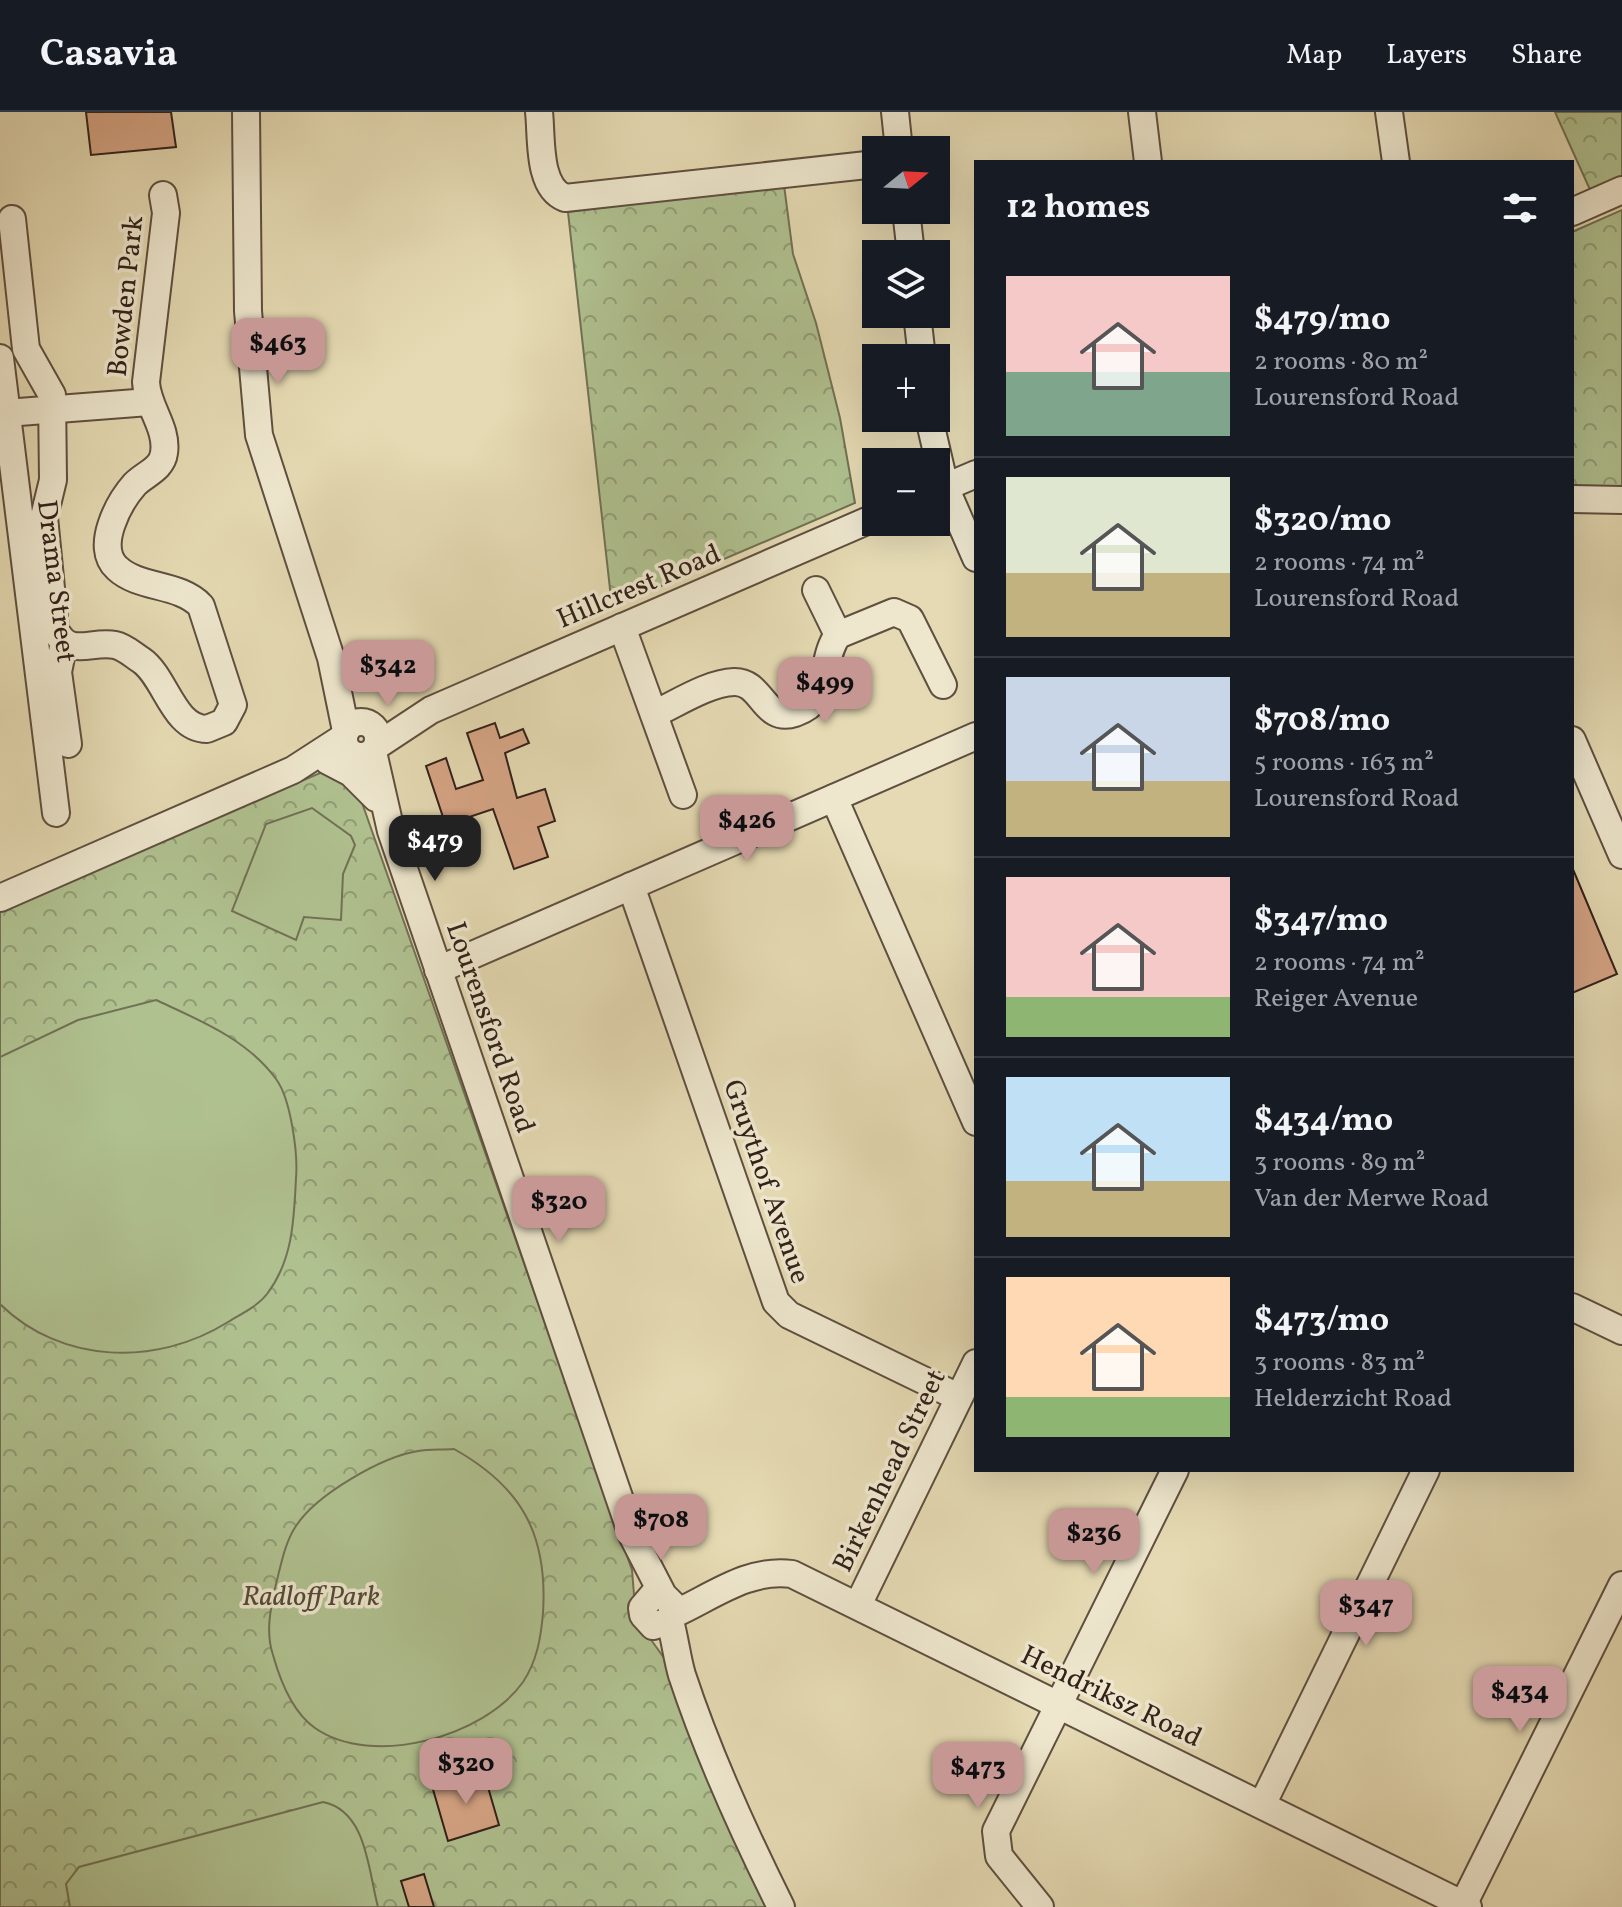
<!DOCTYPE html>
<html lang="en">
<head>
<meta charset="utf-8">
<style>
	:root { --surface:#171b24; --page:#20242c; --text:#f1f3f6; --muted:#9ea1a6; --line:#363941; --accent:#c59692 }
	body { margin:0; font-family:Vollkorn,serif; background:var(--page); color:var(--text); height:100vh; display:flex; flex-direction:column; font-size:30px; white-space:nowrap }
	* { box-sizing:border-box; margin:0 }
	p { font-size:26px; color:var(--muted) }
	.icon { flex:none; width:44px; height:44px; fill:none; stroke:currentColor; stroke-width:2; stroke-linecap:round; stroke-linejoin:round }
	.map { position:relative; flex:1; overflow:hidden }
	.drawer { position:absolute; left:974px; top:48px; width:600px; height:1312px; display:flex; flex-direction:column; background:var(--surface); border-radius:0px; box-shadow:0 8px 32px #0002 }
	.drawer>* { flex:none }
	.needle { width:52px; rotate:72deg }
	.buttons { position:absolute; left:862px; top:24px; display:grid; gap:16px }
	.buttons a { display:grid; place-items:center; width:88px; height:88px; border-radius:0px; background:var(--surface); box-shadow:0 8px 32px #0002; font-size:40px }
	.price { position:absolute; translate:-50% -68px; padding:0 18px; border-radius:16px; background:var(--accent); color:#111; font-size:26px; line-height:52px; filter:drop-shadow(0 2px 4px #0008) }
	.price::after { content:''; position:absolute; left:50%; top:48px; width:24px; height:18px; margin-left:-12px; background:inherit; clip-path:polygon(0 0,100% 0,50% 100%) }
	.price.active { background:#222; color:#fff }
	ul { padding:0; list-style:none }
	li { display:flex; align-items:center; gap:24px; height:200px; padding:0 32px }
	li+li { border-top:2px solid var(--line) }
	li span { display:grid; place-items:center; flex:none; width:224px; height:160px; border-radius:0px; color:#555 }
	li>.icon { margin-inline-start:auto }
	span .icon { width:96px; height:96px; fill:#fffc; stroke-width:1 }
	li b { font-size:34px }
	h2 { display:flex; justify-content:space-between; align-items:center; height:96px; padding:0 32px; font-size:34px }
	header { display:flex; align-items:center; gap:48px; box-sizing:border-box; height:112px; padding:0 40px; background:var(--surface); border-bottom:2px solid var(--line) }
	header strong { font-size:38px }
	nav { display:flex; gap:44px; margin-inline-start:auto; font-size:28px }
	.map>svg:first-child { display:block }
</style>
</head>
<body>
<header>
<strong>Casavia</strong>
<nav><a>Map</a><a>Layers</a><a>Share</a></nav>
</header>
<div class="map">
<svg width="1622" height="1795" viewBox="0 0 1622 1795">
	<defs>
		<pattern id="forest-crowns" width="20" height="18" patternUnits="userSpaceOnUse" patternTransform="scale(2)"><rect width="20" height="18" fill="#b0c190"/><path d="M2 6a3 3 0 1 1 6 0M12 15a3 3 0 1 1 6 0" fill="none" stroke="#909c75"/></pattern>
	</defs>
	<rect width="100%" height="100%" fill="#e5dab3"/>
	<filter id="stains"><feTurbulence type="fractalNoise" baseFrequency=".0025" numOctaves="4"/><feColorMatrix values="0 0 0 0 .2 0 0 0 0 .09 0 0 0 0 .02 0 0 0 .5 -.17"/></filter>
	<radialGradient id="worn" r=".72"><stop offset=".6" stop-color="#630" stop-opacity="0"/><stop offset="1" stop-color="#630" stop-opacity=".3"/></radialGradient>
	<g fill="url(#forest-crowns)" stroke="#717155" stroke-width="2">
		<path d="M 1555,0 L 1622,0 L 1622,67 L 1591,80 Z"/>
		<path d="M 784,73 L 793,142 L 816,211 L 840,306 L 855,391 L 612,495 L 568,100 Z"/>
		<path d="M 1622,98 L 1622,378 L 1572,378 L 1572,120 Z"/>
		<path d="M 327,658 L 360,685 L 632,1458 L 636,1507 L 667,1550 L 767,1795 L 0,1795 L 0,799 Z"/>
	</g>
	<g fill="#b0c190" stroke="#717155" stroke-width="2">
		<path d="M 312,696 L 351,724 L 355,733 L 343,762 L 341,808 L 304,805 L 296,828 L 232,799 L 266,712 Z"/>
		<path d="M 156,888 C 199,908 247,927 276,967 C 291,987 298,1042 296,1066 C 294,1107 293,1148 267,1182 C 258,1194 241,1202 228,1210 C 156,1255 61,1252 0,1192 L 0,945 L 78,908 Z"/>
		<path d="M 454,1337 C 522,1375 548,1423 543,1501 C 541,1525 537,1549 523,1570 C 484,1625 372,1656 315,1616 C 292,1600 280,1568 273,1543 C 265,1519 271,1495 276,1472 C 281,1453 285,1430 296,1414 C 316,1383 381,1345 418,1339 C 429,1337 442,1338 454,1337 Z"/>
		<path d="M 323,1690 C 367,1699 368,1758 378,1795 L 70,1795 L 66,1772 L 79,1755 Z"/>
	</g>
	<g fill="#d6a586" stroke="#32211a" stroke-width="2">
		<path d="M 86,0 L 171,0 L 176,35 L 91,43 Z"/>
		<path d="M 495,611 L 500,626 L 523,617 L 529,631 L 505,641 L 517,686 L 545,677 L 555,709 L 538,715 L 548,745 L 514,757 L 493,697 L 466,706 L 471,719 L 450,726 L 426,654 L 446,646 L 456,677 L 483,668 L 467,621 Z"/>
		<path d="M 1572,755 L 1617,862 L 1572,881 Z"/>
		<path d="M 483,1658 L 499,1713 L 448,1729 L 432,1674 Z"/>
		<path d="M 424,1762 L 434,1795 L 409,1795 L 401,1769 Z"/>
	</g>
	<g fill="none" stroke-linecap="round" stroke-linejoin="round">
		<g stroke="#5f4f40" stroke-width="30">
			<g id="minor">
				<path d="M 246,0 L 248,199 L 259,323 L 331,546 L 346,619"/>
				<path d="M 539,0 C 542,25 537,75 565,86 L 876,52"/>
				<path d="M 895,0 L 899,38"/>
				<path d="M 1142,0 L 1148,50"/>
				<path d="M 1389,0 L 1396,50"/>
				<path d="M 906,98 L 911,142"/>
				<path d="M 1572,100 L 1622,78"/>
				<path d="M 12,107 L 26,237 L 52,283 L 53,368 L 44,405 L 55,517 C 69,547 91,528 115,533 C 125,535 133,543 141,548 C 166,565 173,617 207,617 L 224,610 L 233,593 L 201,494 C 180,471 139,477 117,456 C 94,435 119,390 135,372 C 145,362 162,357 164,341 C 168,316 147,295 146,270 L 166,101 L 163,83"/>
				<path d="M 917,202 L 922,246"/>
				<path d="M 0,246 L 56,701"/>
				<path d="M 6,301 L 149,290"/>
				<path d="M 929,306 L 945,375 L 976,446"/>
				<path d="M 936,379 L 976,362"/>
				<path d="M 1572,387 L 1622,388"/>
				<path d="M 816,478 L 838,523"/>
				<path d="M 622,515 L 683,683"/>
				<path d="M 64,530 L 58,560 L 68,632"/>
				<path d="M 654,602 C 678,591 708,571 734,570 C 763,569 763,612 795,601 C 803,598 811,594 815,587 C 828,568 824,541 838,523 L 894,500 L 910,507 L 943,573"/>
				<circle cx="361" cy="627" r="17"/>
				<path d="M 1572,628 L 1622,743"/>
				<path d="M 378,633 L 431,598 L 876,405"/>
				<path d="M 373,640 L 391,719 L 632,1423 L 663,1483 L 673,1493 L 670,1509 L 653,1514 L 643,1503 L 642,1496 L 653,1483 L 663,1483"/>
				<path d="M 328,649 L 351,661 L 376,686"/>
				<path d="M 834,686 L 976,1010"/>
				<path d="M 631,774 L 776,1190 L 789,1203 L 958,1285"/>
				<path d="M 0,786 L 293,658 L 344,625"/>
				<path d="M 438,858 L 976,624"/>
				<path d="M 1572,1195 L 1622,1219"/>
				<path d="M 858,1493 L 976,1251"/>
				<path d="M 674,1502 C 712,1485 748,1456 792,1462 L 1468,1795"/>
				<path d="M 670,1509 C 675,1527 677,1546 682,1563 C 708,1642 744,1721 781,1795"/>
				<path d="M 1262,1693 L 1426,1358"/>
				<path d="M 1040,1795 L 999,1744 L 996,1719 L 1175,1358"/>
				<path d="M 1462,1795 L 1622,1473"/>
			</g>
		</g>
		<use href="#minor" stroke="#eee7ce" stroke-width="26"/>
	</g>
	<g text-anchor="middle" stroke-width="7" stroke-linejoin="round" paint-order="stroke">
		<g font-size="28" fill="#32211a" stroke="#eee7ce">
			<text transform="translate(124 184) rotate(-84)" y="10">Bowden Park</text>
			<text transform="translate(58 469) rotate(83)" y="10">Drama Street</text>
			<text transform="translate(638 473) rotate(-23)" y="10">Hillcrest Road</text>
			<text transform="translate(492 915) rotate(71)" y="10">Lourensford Road</text>
			<text transform="translate(768 1069) rotate(71)" y="10">Gruythof Avenue</text>
			<text transform="translate(888 1358) rotate(-64)" y="10">Birkenhead Street</text>
			<text transform="translate(1112 1583) rotate(26)" y="10">Hendriksz Road</text>
		</g>
		<g font-size="28" font-style="italic" fill="#524938" stroke="#eee7ce">
			<text x="311" y="1493">Radloff Park</text>
		</g>
	</g>
	<rect width="100%" height="100%" filter="url(#stains)"/>
	<rect width="100%" height="100%" fill="url(#worn)"/>
</svg>
<div class="buttons">
<a><svg class="needle" viewBox="-14 -14 28 28"><path d="M0-13l5 13h-10z" fill="#e53935"/><path d="M0 13l5-13h-10z" fill="#9ea1a6"/></svg></a>
<a><svg class="icon" aria-label="layers" viewBox="0 0 24 24"><path d="M12 4l9 5-9 5-9-5zM3 14l9 5 9-5"/></svg></a>
<a>+</a>
<a>−</a>
</div>
<b class="price" style="left:278px;top:274px">$463</b>
<b class="price" style="left:388px;top:596px">$342</b>
<b class="price" style="left:825px;top:613px">$499</b>
<b class="price" style="left:747px;top:751px">$426</b>
<b class="price active" style="left:435px;top:771px">$479</b>
<b class="price" style="left:559px;top:1132px">$320</b>
<b class="price" style="left:661px;top:1450px">$708</b>
<b class="price" style="left:1094px;top:1464px">$236</b>
<b class="price" style="left:1366px;top:1536px">$347</b>
<b class="price" style="left:1520px;top:1622px">$434</b>
<b class="price" style="left:466px;top:1694px">$320</b>
<b class="price" style="left:978px;top:1698px">$473</b>
<section class="drawer">
<h2>12 homes<svg class="icon" aria-label="filters" viewBox="0 0 24 24"><path d="M4 7h16M4 17h16"/><circle cx="9" cy="7" r="2"/><circle cx="15" cy="17" r="2"/></svg></h2>
<ul>
<li><span style="background:linear-gradient(#f6c9c9 60%,#7fa58c 0)"><svg class="icon" aria-label="home" viewBox="0 0 24 24"><path d="M3 11l9-7 9 7M6 9v11h12V9"/></svg></span><div><b>$479/mo</b><p>2 rooms · 80 m²</p><p>Lourensford Road</p></div></li>
<li><span style="background:linear-gradient(#dfe7d0 60%,#c2b280 0)"><svg class="icon" aria-label="home" viewBox="0 0 24 24"><path d="M3 11l9-7 9 7M6 9v11h12V9"/></svg></span><div><b>$320/mo</b><p>2 rooms · 74 m²</p><p>Lourensford Road</p></div></li>
<li><span style="background:linear-gradient(#c9d6e8 65%,#c2b280 0)"><svg class="icon" aria-label="home" viewBox="0 0 24 24"><path d="M3 11l9-7 9 7M6 9v11h12V9"/></svg></span><div><b>$708/mo</b><p>5 rooms · 163 m²</p><p>Lourensford Road</p></div></li>
<li><span style="background:linear-gradient(#f6c9c9 75%,#8fb573 0)"><svg class="icon" aria-label="home" viewBox="0 0 24 24"><path d="M3 11l9-7 9 7M6 9v11h12V9"/></svg></span><div><b>$347/mo</b><p>2 rooms · 74 m²</p><p>Reiger Avenue</p></div></li>
<li><span style="background:linear-gradient(#bfe0f5 65%,#c2b280 0)"><svg class="icon" aria-label="home" viewBox="0 0 24 24"><path d="M3 11l9-7 9 7M6 9v11h12V9"/></svg></span><div><b>$434/mo</b><p>3 rooms · 89 m²</p><p>Van der Merwe Road</p></div></li>
<li><span style="background:linear-gradient(#ffd9b3 75%,#8fb573 0)"><svg class="icon" aria-label="home" viewBox="0 0 24 24"><path d="M3 11l9-7 9 7M6 9v11h12V9"/></svg></span><div><b>$473/mo</b><p>3 rooms · 83 m²</p><p>Helderzicht Road</p></div></li>
</ul>
</section>
</div>
</body>
</html>
